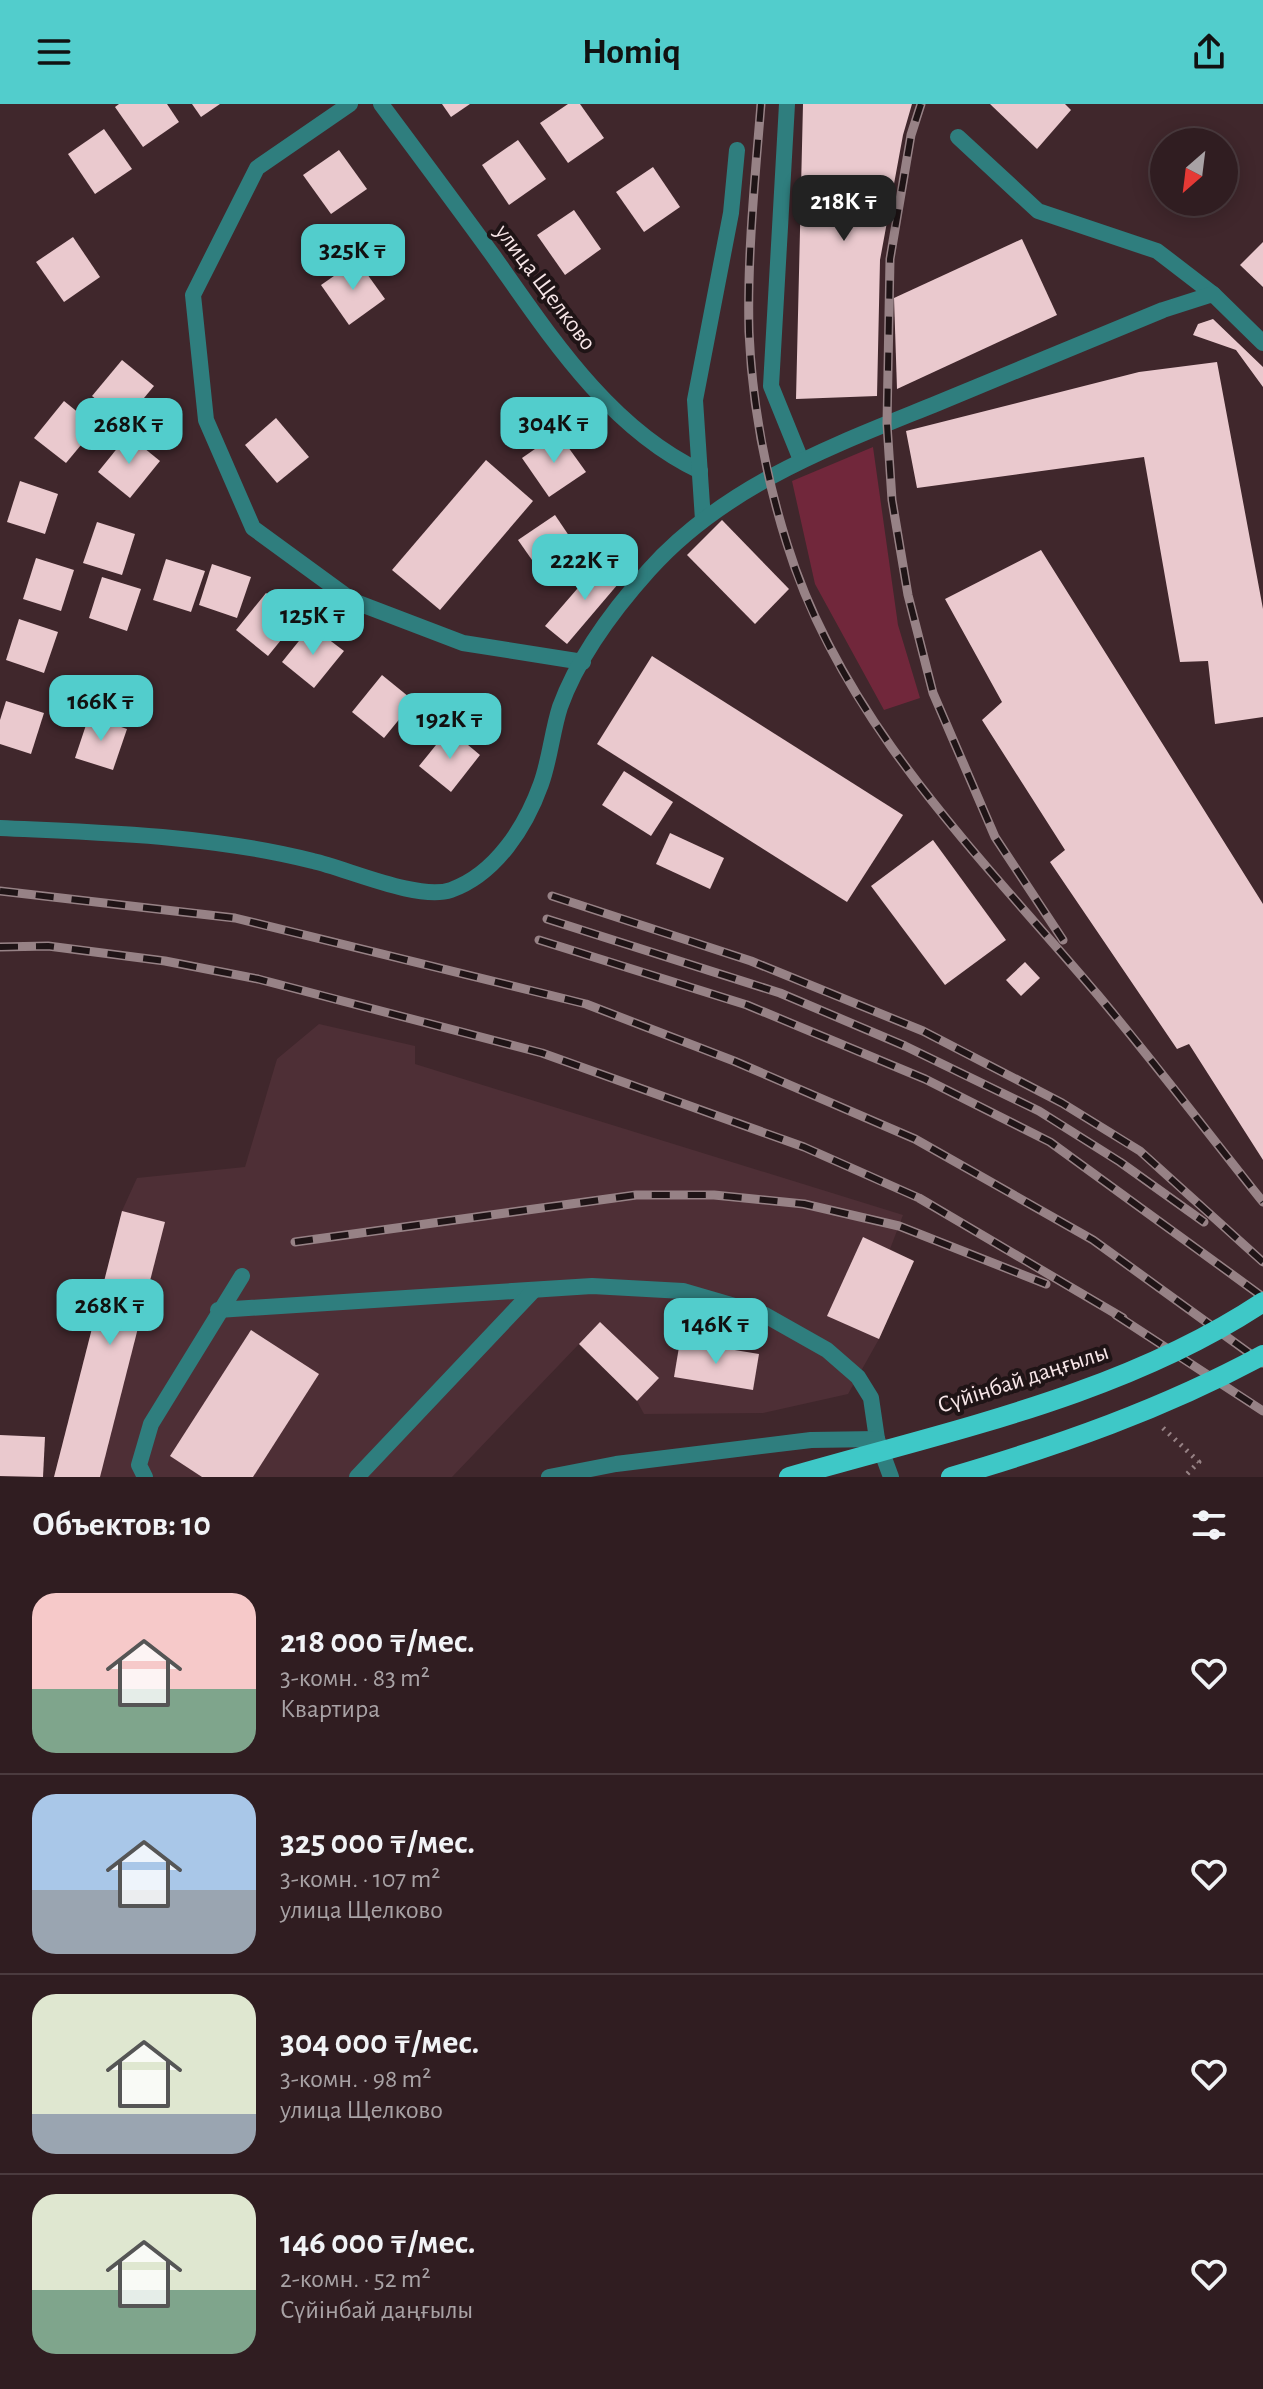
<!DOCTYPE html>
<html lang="ru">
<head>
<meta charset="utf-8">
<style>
	:root { --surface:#301d21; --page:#38262a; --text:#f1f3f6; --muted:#a8a2a5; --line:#4b3b3f; --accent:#52cdcc }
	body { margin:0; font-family:"Alegreya Sans",sans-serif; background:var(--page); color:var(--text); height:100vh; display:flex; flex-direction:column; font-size:30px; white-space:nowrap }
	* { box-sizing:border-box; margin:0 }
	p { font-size:26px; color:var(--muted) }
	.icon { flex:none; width:44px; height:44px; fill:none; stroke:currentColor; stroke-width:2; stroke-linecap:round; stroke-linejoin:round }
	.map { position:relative; height:1373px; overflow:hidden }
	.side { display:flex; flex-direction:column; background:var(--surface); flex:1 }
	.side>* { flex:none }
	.needle { width:52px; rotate:208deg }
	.tools { position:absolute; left:1150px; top:24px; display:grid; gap:16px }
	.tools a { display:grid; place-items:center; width:88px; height:88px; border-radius:50%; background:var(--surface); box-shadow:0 4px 20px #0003,0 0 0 2px var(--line); font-size:40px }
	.price { position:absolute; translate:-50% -68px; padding:0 18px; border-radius:16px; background:var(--accent); color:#111; font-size:26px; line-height:52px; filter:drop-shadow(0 2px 4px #0008) }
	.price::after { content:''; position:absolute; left:50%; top:48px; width:24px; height:18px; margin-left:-12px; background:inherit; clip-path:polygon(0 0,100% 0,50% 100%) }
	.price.active { background:#222; color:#fff }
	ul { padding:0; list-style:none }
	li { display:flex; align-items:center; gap:24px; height:200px; padding:0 32px }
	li+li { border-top:2px solid var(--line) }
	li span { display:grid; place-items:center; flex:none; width:224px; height:160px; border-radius:24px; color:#555 }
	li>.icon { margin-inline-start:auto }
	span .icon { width:96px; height:96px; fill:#fffc; stroke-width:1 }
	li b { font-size:34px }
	h2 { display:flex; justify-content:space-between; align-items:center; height:96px; padding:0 32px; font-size:34px }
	header { display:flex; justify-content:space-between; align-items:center; height:104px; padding:0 32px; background:var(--accent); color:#111; font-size:36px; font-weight:700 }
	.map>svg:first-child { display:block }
</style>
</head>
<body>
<header><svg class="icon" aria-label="menu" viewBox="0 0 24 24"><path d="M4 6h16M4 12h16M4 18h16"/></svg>Homiq<svg class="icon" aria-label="share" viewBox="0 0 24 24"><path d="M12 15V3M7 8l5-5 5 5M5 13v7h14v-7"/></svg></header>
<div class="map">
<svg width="1263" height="1373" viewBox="0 0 1263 1373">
	<rect width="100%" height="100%" fill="#40272c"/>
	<path fill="#4e2f36" d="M 319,920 L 415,942 L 415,960 L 903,1111 L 890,1145 L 914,1157 L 879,1235 L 848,1290 L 763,1309 L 644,1310 L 637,1297 L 579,1240 L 452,1373 L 54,1373 L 122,1107 L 137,1074 L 245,1063 L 277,955 Z"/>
	<path fill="#71273b" d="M 873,343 L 898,521 L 920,594 L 884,606 L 815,480 L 792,377 Z"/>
	<g fill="#eac9ce">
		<path d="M 119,0 L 167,0 L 179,18 L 143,43 L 115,3 Z"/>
		<path d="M 192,0 L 220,0 L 201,13 Z"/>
		<path d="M 442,0 L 470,0 L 451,13 Z"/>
		<path d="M 568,0 L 580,0 L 604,34 L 568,59 L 540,19 Z"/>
		<path d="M 803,0 L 912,0 L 903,31 L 880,156 L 877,292 L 796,295 Z"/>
		<path d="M 990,0 L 1065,0 L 1071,6 L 1037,45 Z"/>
		<path d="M 104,25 L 132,65 L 95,90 L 68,50 Z"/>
		<path d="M 518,36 L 546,75 L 509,101 L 482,61 Z"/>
		<path d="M 339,46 L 367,85 L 331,110 L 303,71 Z"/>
		<path d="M 653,63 L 680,103 L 644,128 L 616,88 Z"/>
		<path d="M 574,106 L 601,145 L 565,171 L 537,131 Z"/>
		<path d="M 73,133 L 100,173 L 64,198 L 36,158 Z"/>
		<path d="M 1022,135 L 1057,211 L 897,285 L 894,194 Z"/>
		<path d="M 1263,138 L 1263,183 L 1240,161 Z"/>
		<path d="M 357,156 L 385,195 L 349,221 L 321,181 Z"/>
		<path d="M 1213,215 L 1263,263 L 1263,283 L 1236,246 L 1193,231 L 1198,220 Z"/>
		<path d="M 122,256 L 154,282 L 124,318 L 92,292 Z"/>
		<path d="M 1217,258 L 1263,505 L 1263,613 L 1215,620 L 1208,557 L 1180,558 L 1144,353 L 917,384 L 906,327 L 1139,268 Z"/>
		<path d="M 64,297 L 96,323 L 66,359 L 34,334 Z"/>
		<path d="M 276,314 L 309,353 L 277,379 L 245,341 Z"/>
		<path d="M 558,329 L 586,368 L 549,393 L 522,354 Z"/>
		<path d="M 128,331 L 160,357 L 130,394 L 98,368 Z"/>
		<path d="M 486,356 L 533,397 L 440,506 L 392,466 Z"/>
		<path d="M 20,377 L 58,390 L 45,430 L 7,418 Z"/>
		<path d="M 555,411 L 582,451 L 546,476 L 518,436 Z"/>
		<path d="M 722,416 L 789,485 L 755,520 L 687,451 Z"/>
		<path d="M 97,418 L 135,430 L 122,471 L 83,459 Z"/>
		<path d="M 1041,446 L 1263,800 L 1263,1056 L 1189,940 L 1177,945 L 1050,758 L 1065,746 L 982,616 L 1002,598 L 945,495 Z"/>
		<path d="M 36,454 L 74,466 L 61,507 L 23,495 Z"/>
		<path d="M 166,455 L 205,467 L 191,508 L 153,496 Z"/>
		<path d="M 603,455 L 624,473 L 567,540 L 545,522 Z"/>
		<path d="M 212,460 L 251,473 L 237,514 L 199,501 Z"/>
		<path d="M 102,473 L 141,485 L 127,527 L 89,514 Z"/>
		<path d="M 266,489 L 298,515 L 268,552 L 236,526 Z"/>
		<path d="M 19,515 L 58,528 L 44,569 L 6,556 Z"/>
		<path d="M 311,522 L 344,547 L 314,584 L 282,558 Z"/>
		<path d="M 652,552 L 903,711 L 847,798 L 597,640 Z"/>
		<path d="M 382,571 L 414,597 L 384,634 L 352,608 Z"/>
		<path d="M 6,597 L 44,609 L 31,650 L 0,640 L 0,616 Z"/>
		<path d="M 89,612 L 127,625 L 113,666 L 75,654 Z"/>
		<path d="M 449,625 L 480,651 L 451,688 L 419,662 Z"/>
		<path d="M 624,667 L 673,698 L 651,732 L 602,701 Z"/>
		<path d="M 670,729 L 724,754 L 710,785 L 656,760 Z"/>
		<path d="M 933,736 L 1006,836 L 945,881 L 871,782 Z"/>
		<path d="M 1025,858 L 1040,874 L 1021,892 L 1006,876 Z"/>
		<path d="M 122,1107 L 165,1118 L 100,1373 L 54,1373 Z"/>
		<path d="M 863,1133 L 914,1157 L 879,1235 L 827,1212 Z"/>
		<path d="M 600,1218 L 659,1274 L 637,1297 L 579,1240 Z"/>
		<path d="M 251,1226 L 319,1270 L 253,1373 L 202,1373 L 170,1352 Z"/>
		<path d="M 680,1237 L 759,1250 L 753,1286 L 674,1273 Z"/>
		<path d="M 0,1331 L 45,1333 L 43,1373 L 0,1372 Z"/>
	</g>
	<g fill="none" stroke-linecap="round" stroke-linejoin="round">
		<path stroke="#978285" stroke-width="5" stroke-dasharray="2 6" stroke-linecap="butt" d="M 1163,1324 L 1199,1358 L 1184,1373"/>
		<g stroke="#2f7e7e" stroke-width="16">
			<path d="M 787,0 L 771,282 L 801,356"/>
			<path d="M 958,33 L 1038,107 L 1157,147 L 1213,190"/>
			<path d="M 218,1206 L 592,1182 L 683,1187 L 765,1211 L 827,1246 L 858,1273 L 871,1294 L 877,1335"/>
			<path d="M 145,1373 L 139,1361 L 151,1320 L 242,1172"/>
			<path d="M 357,1373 L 534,1186"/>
		</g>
		<g stroke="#2f7e7e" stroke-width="16">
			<path d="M 350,0 L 257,64 L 193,191 L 206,316 L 253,424 L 353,497 L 463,539 L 583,558"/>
			<path d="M 381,0 C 419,51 457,102 494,153 C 550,232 609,324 700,367"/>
			<path d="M 703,416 L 695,296 L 731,109 L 737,46"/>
		</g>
		<g stroke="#2f7e7e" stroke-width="16">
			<path d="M 0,724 C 105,729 210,731 313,757 C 348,765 418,797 451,786 C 496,770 526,722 541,680 C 550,655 552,628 560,603 C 578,553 614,505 649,466 C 726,380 835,341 938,299 C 1013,268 1088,237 1163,206 L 1213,190 L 1263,239"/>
			<path d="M 549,1373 L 616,1360 L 811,1336 L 877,1335 L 891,1373"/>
		</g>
		<g stroke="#978286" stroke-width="9">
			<g id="rail">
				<path d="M 761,0 C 755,75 747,152 749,228 C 752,298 766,373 787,440 C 842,618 980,752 1097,890 C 1154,958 1208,1029 1263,1098"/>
				<path d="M 921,0 L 911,31 L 890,155 L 887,320 L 892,396 L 908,491 L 933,589 L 995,733 L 1063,836"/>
				<path d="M 0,787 L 235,814 L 586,900 L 734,957 L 915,1035 L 1093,1136 L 1263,1259"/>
				<path d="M 552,792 L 751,857 L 923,927 L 1062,999 L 1140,1047 L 1263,1158"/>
				<path d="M 547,815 L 780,889 L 905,942 L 1039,1007 L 1120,1058 L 1204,1118"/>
				<path d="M 539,836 L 747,901 L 925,975 L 1050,1038 L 1263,1193"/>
				<path d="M 0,843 L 48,842 L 165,857 L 258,875 L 542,949 L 804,1043 L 919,1094 L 1123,1214"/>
				<path d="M 295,1138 L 636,1091 L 714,1091 L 804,1100 L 899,1122 L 1046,1180"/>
				<path d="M 1116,1211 L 1263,1307"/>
			</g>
		</g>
		<use href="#rail" stroke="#1f1416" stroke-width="6" stroke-dasharray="18" stroke-linecap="butt"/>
		<g stroke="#3ec8c7" stroke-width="20">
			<path d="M 789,1373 C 948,1327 1123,1291 1263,1198"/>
			<path d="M 951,1373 C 1060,1341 1163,1305 1263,1251"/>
		</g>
	</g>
	<g text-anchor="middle" stroke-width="8" stroke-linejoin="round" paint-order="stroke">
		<g font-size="24" fill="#f7e6e8" stroke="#1f1416">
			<text transform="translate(546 183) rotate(53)" y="8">улица Щелково</text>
			<text transform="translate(1023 1274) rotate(-18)" y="8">Сүйінбай даңғылы</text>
		</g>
	</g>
</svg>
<div class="tools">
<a><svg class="needle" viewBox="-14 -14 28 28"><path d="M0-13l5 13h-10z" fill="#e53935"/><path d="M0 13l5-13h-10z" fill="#a8a2a5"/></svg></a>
</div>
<b class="price active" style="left:844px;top:139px">218K ₸</b>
<b class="price" style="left:353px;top:188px">325K ₸</b>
<b class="price" style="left:554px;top:361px">304K ₸</b>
<b class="price" style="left:129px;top:362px">268K ₸</b>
<b class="price" style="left:585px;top:498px">222K ₸</b>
<b class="price" style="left:313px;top:553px">125K ₸</b>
<b class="price" style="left:101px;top:639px">166K ₸</b>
<b class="price" style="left:450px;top:657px">192K ₸</b>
<b class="price" style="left:110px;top:1243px">268K ₸</b>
<b class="price" style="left:716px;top:1262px">146K ₸</b>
</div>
<section class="side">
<h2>Объектов: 10<svg class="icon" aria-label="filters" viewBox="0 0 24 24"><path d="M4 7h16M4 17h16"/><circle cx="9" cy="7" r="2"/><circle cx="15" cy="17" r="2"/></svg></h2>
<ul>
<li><span style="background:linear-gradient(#f6c9c9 60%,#7fa58c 0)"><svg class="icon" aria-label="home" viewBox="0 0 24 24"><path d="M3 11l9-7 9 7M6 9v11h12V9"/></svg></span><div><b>218 000 ₸/мес.</b><p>3-комн. · 83 m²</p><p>Квартира</p></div><svg class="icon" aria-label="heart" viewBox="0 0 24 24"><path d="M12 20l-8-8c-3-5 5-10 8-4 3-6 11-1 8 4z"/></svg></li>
<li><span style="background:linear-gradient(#a9c7e8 60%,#9aa5b1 0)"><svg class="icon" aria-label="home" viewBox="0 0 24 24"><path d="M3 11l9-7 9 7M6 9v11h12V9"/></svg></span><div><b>325 000 ₸/мес.</b><p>3-комн. · 107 m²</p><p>улица Щелково</p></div><svg class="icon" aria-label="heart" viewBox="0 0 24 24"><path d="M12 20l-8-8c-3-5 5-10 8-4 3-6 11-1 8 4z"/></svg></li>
<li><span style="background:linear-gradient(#dfe7d0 75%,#9aa5b1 0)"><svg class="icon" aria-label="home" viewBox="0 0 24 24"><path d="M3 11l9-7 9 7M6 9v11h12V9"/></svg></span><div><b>304 000 ₸/мес.</b><p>3-комн. · 98 m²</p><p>улица Щелково</p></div><svg class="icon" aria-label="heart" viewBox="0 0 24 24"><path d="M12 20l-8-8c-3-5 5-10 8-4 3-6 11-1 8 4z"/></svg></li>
<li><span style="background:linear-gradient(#dfe7d0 60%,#7fa58c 0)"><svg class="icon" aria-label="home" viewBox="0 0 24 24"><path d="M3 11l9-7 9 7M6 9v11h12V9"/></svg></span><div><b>146 000 ₸/мес.</b><p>2-комн. · 52 m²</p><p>Сүйінбай даңғылы</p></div><svg class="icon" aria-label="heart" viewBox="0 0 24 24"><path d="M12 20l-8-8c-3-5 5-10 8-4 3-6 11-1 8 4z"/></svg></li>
</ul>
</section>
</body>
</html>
